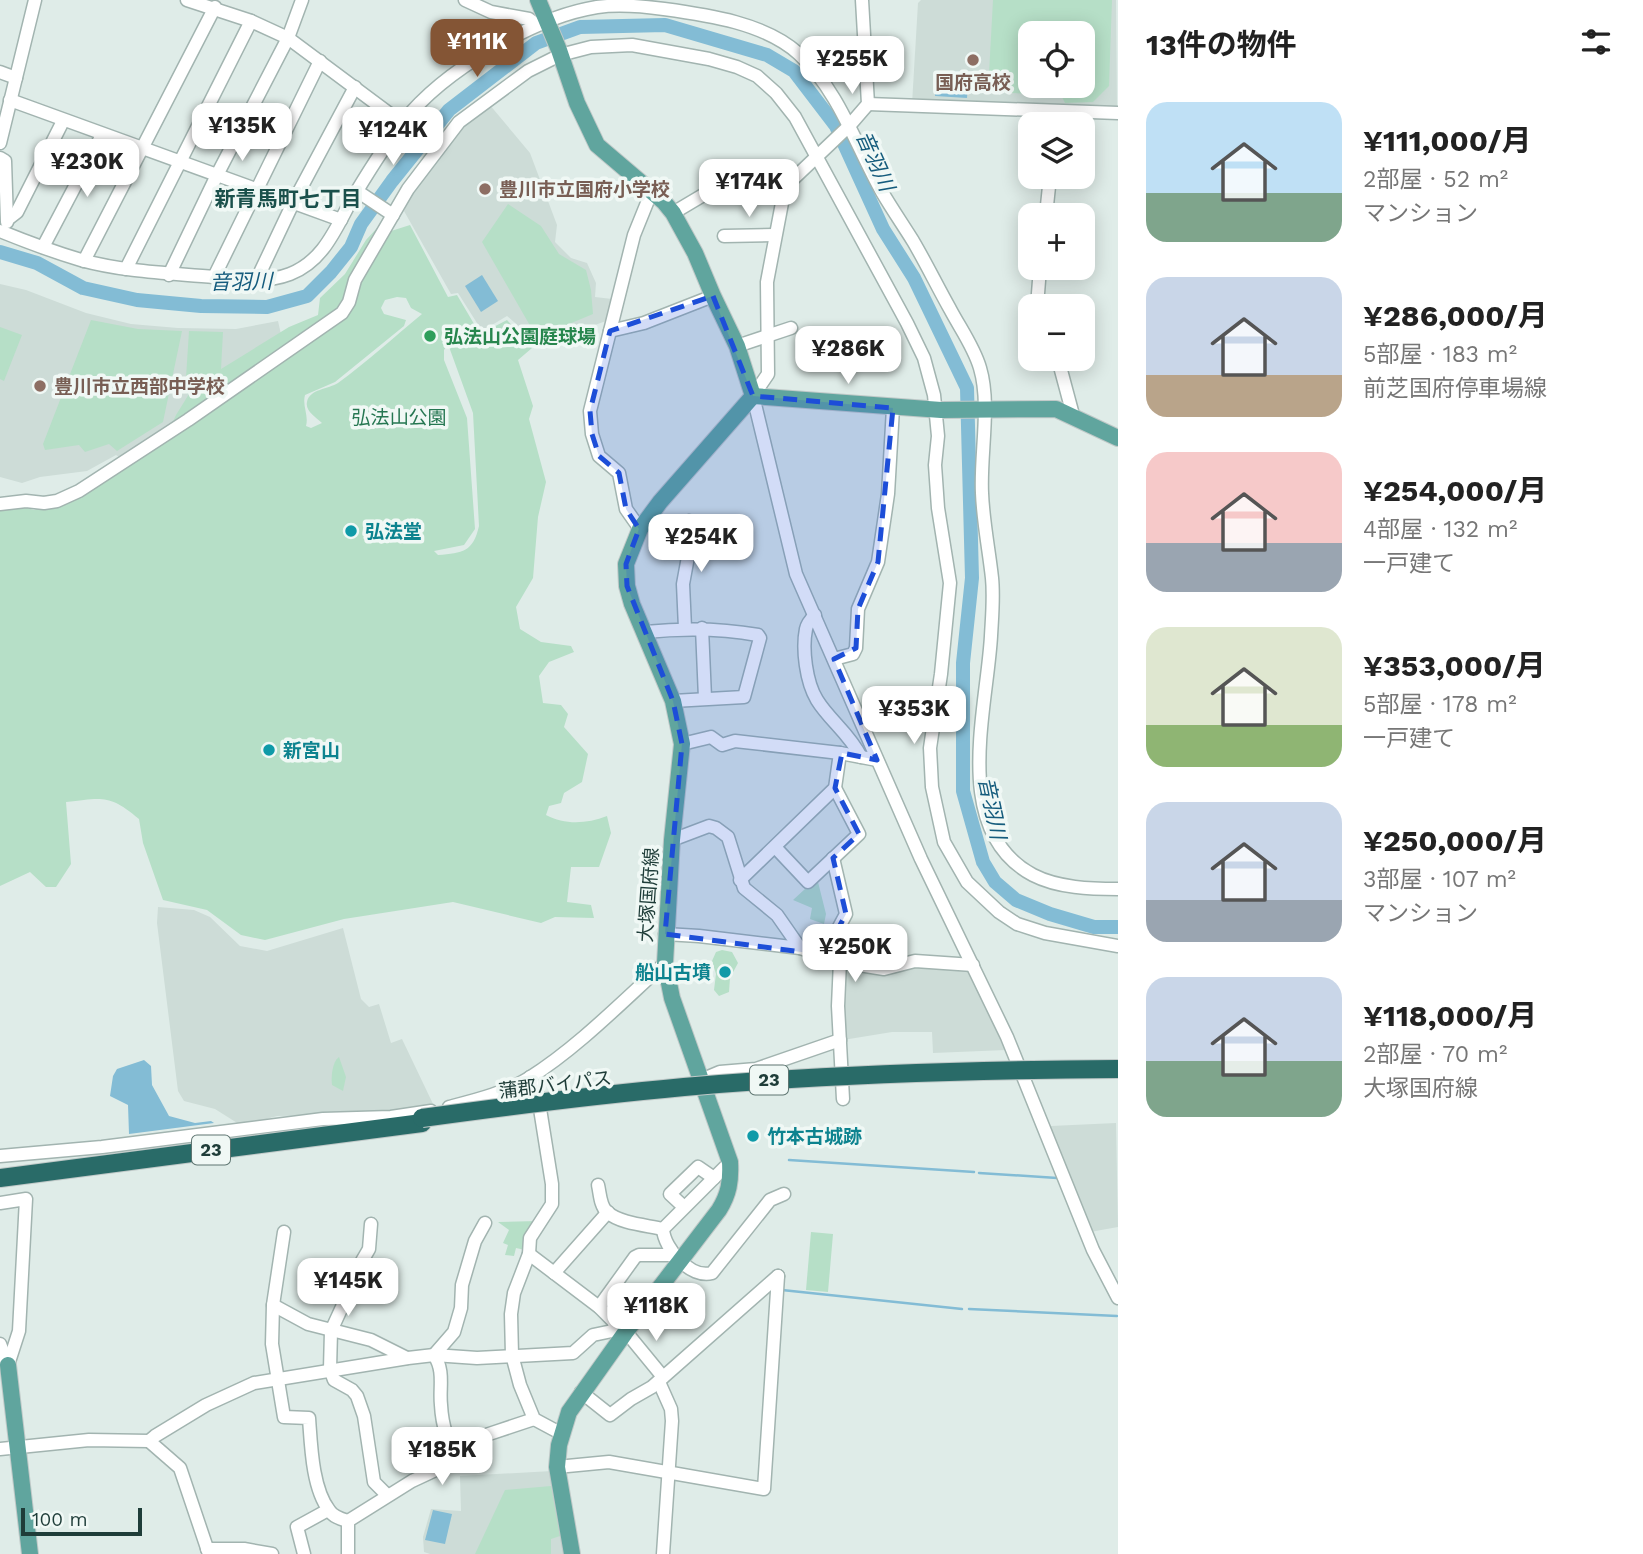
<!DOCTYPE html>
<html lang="ja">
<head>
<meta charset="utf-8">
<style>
	:root { --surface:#fff; --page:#f2f2f2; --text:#222; --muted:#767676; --accent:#845535 }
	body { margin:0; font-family:"Work Sans","Noto Sans JP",sans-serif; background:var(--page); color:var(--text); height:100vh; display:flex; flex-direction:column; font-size:26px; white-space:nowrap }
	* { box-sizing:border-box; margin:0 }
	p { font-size:23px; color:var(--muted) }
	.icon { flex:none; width:38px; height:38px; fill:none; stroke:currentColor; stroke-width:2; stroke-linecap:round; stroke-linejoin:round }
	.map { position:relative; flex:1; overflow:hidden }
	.side { display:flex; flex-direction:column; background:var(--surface); width:525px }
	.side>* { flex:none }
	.controls { position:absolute; left:1018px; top:21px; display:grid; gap:14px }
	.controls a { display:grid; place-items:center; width:77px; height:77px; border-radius:14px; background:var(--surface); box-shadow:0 4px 18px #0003; font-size:35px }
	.scale { position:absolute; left:21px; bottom:18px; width:121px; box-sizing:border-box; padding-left:7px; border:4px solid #1f3d39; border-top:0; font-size:19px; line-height:24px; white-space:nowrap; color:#1f3d39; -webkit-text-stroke:5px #f0f8f5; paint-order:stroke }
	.price { position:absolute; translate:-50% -60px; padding:0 16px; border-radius:14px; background:#fff; color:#222; font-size:23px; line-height:46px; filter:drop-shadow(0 2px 4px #0008) }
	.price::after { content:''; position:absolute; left:50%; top:42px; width:21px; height:16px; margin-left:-10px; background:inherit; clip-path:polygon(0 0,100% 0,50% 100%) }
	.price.active { background:var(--accent); color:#fff }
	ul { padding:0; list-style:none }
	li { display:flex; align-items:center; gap:21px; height:175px; padding:0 28px }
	li span { display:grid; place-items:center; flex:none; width:196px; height:140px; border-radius:21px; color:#555 }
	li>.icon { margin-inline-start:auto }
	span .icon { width:84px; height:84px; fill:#fffc; stroke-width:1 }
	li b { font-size:30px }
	h2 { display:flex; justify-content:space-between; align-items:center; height:84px; padding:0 28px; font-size:30px }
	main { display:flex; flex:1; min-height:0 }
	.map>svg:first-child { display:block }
</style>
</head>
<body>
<main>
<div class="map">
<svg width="1118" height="1554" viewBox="0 0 1118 1554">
	<rect width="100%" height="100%" fill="#dfece8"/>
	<g fill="#cddcd7" fill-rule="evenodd">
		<path d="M 921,0 L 1116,0 L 1117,109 L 912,104 L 918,3 ZM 1031,33 L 1083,33 L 1083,86 L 1031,86 Z"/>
		<path d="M 489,104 L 530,153 L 557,225 L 555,242 L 571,258 L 587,263 L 596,283 L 595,297 L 612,299 L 606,321 L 534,347 L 522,329 L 507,316 L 482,331 L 458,293 L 451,294 L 404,211 L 414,187 L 461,125 Z"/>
		<path d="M 0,284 L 26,290 L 86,313 L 131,324 L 178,328 L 236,329 L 278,321 L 285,352 L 124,460 L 116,455 L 87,471 L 40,477 L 22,483 L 0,477 Z"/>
		<path d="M 158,907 L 194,910 L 210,917 L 240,946 L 267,951 L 343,928 L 361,999 L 369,1007 L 379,1004 L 391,1043 L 402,1039 L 434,1106 L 386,1114 L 277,1116 L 242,1126 L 215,1109 L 184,1101 L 178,1091 L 157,923 Z"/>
		<path d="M 842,965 L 915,965 L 972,970 L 1006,1050 L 933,1053 L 932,1032 L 892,1032 L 843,1040 Z"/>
		<path d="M 1116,1123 L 1118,1227 L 1090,1232 L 1049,1129 L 1051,1126 Z"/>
		<path d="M 552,1471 L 567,1554 L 430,1554 L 424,1552 L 423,1537 L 431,1509 L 461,1511 L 460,1476 Z"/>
	</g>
	<g fill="#b6dfc7" fill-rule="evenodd">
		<path d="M 993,0 L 1112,0 L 1109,86 L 1093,102 L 1065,103 L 1061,95 L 988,92 ZM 1031,33 L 1083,33 L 1083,86 L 1031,86 Z"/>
		<path d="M 508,204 L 541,226 L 559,254 L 586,270 L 591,290 L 593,314 L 545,334 L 532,329 L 482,242 Z"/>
		<path d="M 410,225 L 448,297 L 457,295 L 480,334 L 507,320 L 532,348 L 518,360 L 533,406 L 529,419 L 546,482 L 538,517 L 533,578 L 516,607 L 520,629 L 541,642 L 571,646 L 574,652 L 549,662 L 539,676 L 543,703 L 561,705 L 568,714 L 564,727 L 588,754 L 582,782 L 564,793 L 561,803 L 549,806 L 546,815 C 565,825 586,824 607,816 L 611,833 L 599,867 L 571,867 L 567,902 L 591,905 L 594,918 L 555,917 L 541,923 L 453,902 L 344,919 L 265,940 L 241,935 L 207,910 L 163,900 L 143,843 L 139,819 C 109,794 103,798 66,802 L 71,864 L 56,887 L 46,887 L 30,872 L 0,886 L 0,509 L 21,506 L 34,510 L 97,486 L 163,443 L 176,415 L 189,394 L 185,393 L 189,331 L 223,332 L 221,369 L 289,327 L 318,315 L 320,298 L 345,274 L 366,240 L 377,228 L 388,232 ZM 397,297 L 406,298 L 411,308 L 422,314 C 394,337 367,362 338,383 C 329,389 309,389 307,402 C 305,411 316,417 322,423 L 311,428 L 306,426 C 309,415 302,406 305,395 L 335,382 L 404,326 L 406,320 L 384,314 L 381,308 L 385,300 ZM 448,344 L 473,413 L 479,526 C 473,552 463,553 438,555 L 434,551 L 464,545 L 475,529 L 467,418 L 444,360 L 444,350 Z"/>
		<path d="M 91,320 L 138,329 L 182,331 L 163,422 L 117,451 L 109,444 L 85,452 L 79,445 L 45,450 L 43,444 Z"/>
		<path d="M 0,327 L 22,335 L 4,381 L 0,379 Z"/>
		<path d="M 817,878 L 826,914 L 824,924 L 810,919 L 812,908 L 793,900 Z"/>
		<path d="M 722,950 L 732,952 L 738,963 L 730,978 L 729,992 L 719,996 L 714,990 L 716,974 L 712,961 L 716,952 Z"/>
		<path d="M 339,1057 L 346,1077 L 343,1091 L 332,1085 C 331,1077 332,1062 339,1057 Z"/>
		<path d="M 538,1221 L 525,1250 L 516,1248 L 514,1256 L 505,1255 L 508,1245 L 503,1243 L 509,1230 L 498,1222 Z"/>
		<path d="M 811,1232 L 833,1234 L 828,1292 L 806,1290 Z"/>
		<path d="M 551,1486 L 560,1536 L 551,1539 L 551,1554 L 475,1554 L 505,1490 Z"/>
	</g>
	<g fill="#83bcd5">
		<path d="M 937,71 L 969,72 L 967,98 L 935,96 Z"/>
		<path d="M 482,275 L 498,301 L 481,312 L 465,286 Z"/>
		<path d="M 144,1060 L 151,1066 L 152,1085 L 169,1116 L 195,1123 L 211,1121 L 214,1123 L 129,1134 L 128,1105 L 110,1096 L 113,1076 L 117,1069 Z"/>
		<path d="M 433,1510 L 452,1514 L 445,1544 L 425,1540 Z"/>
	</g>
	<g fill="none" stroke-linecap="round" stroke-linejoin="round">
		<g stroke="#83bcd5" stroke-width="2.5">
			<path d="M 789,1160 L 974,1172"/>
			<path d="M 979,1173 L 1057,1178"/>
			<path d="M 782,1290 L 962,1309"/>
			<path d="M 969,1309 L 1117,1316"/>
		</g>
		<path stroke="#83bcd5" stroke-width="14" d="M 0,252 L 37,263 L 83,288 L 137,300 L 201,306 L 267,307 L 307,296 L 331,272 L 351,247 L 361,224 L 392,181 L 449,110 L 536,43 L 580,27 L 665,25 L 767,55 L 794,71 L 836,126 L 883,229 L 914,278 L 967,388 L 972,578 L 963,663 L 963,791 L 983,862 L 995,882 L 1016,900 L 1050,914 L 1094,927 L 1118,927"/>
		<g stroke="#a2b4b0" stroke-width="15">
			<g id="minor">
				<path d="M 187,0 L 251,21 L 288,38 L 402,123"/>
				<path d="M 465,0 L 491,12 L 529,19 L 537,25"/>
				<path d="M 862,0 L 868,104 L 849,126 L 791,181 L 782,203 L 767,282 L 768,374 L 753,396 L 796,574 L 921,859 L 1007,1037 L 1093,1250 L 1118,1298"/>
				<path d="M 0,72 L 16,78"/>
				<path d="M 10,100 L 341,220"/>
				<path d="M 868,104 L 1118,113"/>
				<path d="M 0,143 L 35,0"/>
				<path d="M 0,158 L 5,161 L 7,222"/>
				<path d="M 357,191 L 393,215"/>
				<path d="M 673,213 L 710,191 L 781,180 L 791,181"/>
				<path d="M 1046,215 L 1050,177"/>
				<path d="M 8,219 L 17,212 L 63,121"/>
				<path d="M 0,231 C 27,242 54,252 81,260 C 125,272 170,273 214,277 C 239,280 267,283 290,274 C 326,260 337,224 355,194 C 369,171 386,143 403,122 C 443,71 534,17 597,7 C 619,4 642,6 664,9 C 708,15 765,23 799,54 C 839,91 856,146 882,192 C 892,209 903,225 913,241 C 926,263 937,286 950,309 C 960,328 974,347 980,368 C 991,405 980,454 982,493 C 983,521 989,550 992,578 C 994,597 992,617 991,636 C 987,710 950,831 1033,875 C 1058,888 1091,889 1118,889"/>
				<path d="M 724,236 L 774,235"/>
				<path d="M 43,247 L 102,135"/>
				<path d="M 84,261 L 215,7"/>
				<path d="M 126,269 L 251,21"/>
				<path d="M 169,275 L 217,175 L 288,38 L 302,0"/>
				<path d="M 214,277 L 320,61"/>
				<path d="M 257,279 L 293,203 L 355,87"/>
				<path d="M 1037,306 L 1040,268"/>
				<path d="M 610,331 L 644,323 L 713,296"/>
				<path d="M 737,346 L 791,328"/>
				<path d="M 1058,359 L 1073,415"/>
				<path d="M 0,504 L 26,501 L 44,503 L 57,501 L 79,491 L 188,420 L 342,313 L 349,302 L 355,280 L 408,189 L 459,122 L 528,71 L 560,55 L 591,47 L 632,45 L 709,59 L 737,67 L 757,76 L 776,93 L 795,117 L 907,323 L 924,358 L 934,395 L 938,436 L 935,465 L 938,508 L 950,583 L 941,674 L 930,748 L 932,787 L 944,842 L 967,882 L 999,912 L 1017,924 L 1045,933 L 1118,946"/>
				<path d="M 640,529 L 626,509 L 619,473 L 599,456 L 592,434 L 590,411 L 634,235 L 651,193"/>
				<path d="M 815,615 C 811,619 807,624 806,629 C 802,649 806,682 817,700 C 830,721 849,733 861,757"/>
				<path d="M 685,628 L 683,584 L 690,546 L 689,521"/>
				<path d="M 702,628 L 705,698"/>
				<path d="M 645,632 C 684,628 719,628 758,635 L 760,638 L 744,697 L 673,701"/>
				<path d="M 834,659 L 853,654 L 856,648 L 858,609 L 878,562 L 888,494 L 893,408"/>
				<path d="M 682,744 L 711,737 L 722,745 L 735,741 L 840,753 L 877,760"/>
				<path d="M 672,840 L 709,826 L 716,828 L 728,837 L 744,888 L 777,915 L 800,948"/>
				<path d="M 775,847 L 808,882 L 859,834 L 835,788"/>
				<path d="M 740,880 L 835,788 L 840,753"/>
				<path d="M 665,934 L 699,936 L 800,948 L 853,964 L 884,969 L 915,961 L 973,965"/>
				<path d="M 824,955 L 846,914 L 833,858"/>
				<path d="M 840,961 L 838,1006 L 843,1099"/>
				<path d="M 530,1077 L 537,1090 L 552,1184 L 552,1204 L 530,1238 L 529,1254 L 514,1293 L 511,1314 L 512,1355 L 520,1385 L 534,1419 L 562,1434"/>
				<path d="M 701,1080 L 720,1072 L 756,1069 L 840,1040"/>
				<path d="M 449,1107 C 476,1100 505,1093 529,1078 C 577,1048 623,1001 665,963"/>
				<path d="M 0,1156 L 102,1147 L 323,1119 L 391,1117 L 431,1111"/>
				<path d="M 730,1162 L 663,1229 C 664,1249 691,1279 712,1273 L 770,1200 L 784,1194"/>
				<path d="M 598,1185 C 600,1193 600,1206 607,1212 C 621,1224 646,1225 663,1229"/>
				<path d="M 0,1203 L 26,1199 L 19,1331 L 8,1365"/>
				<path d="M 684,1207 L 670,1194 L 698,1167 L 714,1178"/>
				<path d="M 371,1224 L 369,1249 L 351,1280 L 342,1307 L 331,1331 L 330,1369 L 334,1380 L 352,1390 L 357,1396 L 364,1416 L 374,1482 L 387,1495"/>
				<path d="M 284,1232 L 273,1305 L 272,1344 L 284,1417 L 309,1418 C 311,1444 312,1488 329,1510 C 333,1517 341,1519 348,1521"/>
				<path d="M 529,1254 L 599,1307 L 613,1321 L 617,1330 L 631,1338 L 663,1377"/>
				<path d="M 554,1273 L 608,1212"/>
				<path d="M 273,1305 L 308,1324 L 371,1340 L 407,1358"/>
				<path d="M 599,1307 L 635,1257 L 639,1255 L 674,1255"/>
				<path d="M 0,1344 L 8,1365"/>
				<path d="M 659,1382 L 671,1409 L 672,1421 L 663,1554"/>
				<path d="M 581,1392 L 610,1415 L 631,1399 L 652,1387 L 778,1276"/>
				<path d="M 149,1441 L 180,1468 L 209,1554"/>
				<path d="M 0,1449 L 89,1440 L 149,1441 L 155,1436 L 206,1405 L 254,1383 L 408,1358 L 434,1355 L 477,1358 L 573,1353 L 593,1335 L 617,1330"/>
				<path d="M 459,1459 C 448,1444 442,1424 441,1405 C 439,1388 445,1371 434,1355 L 454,1332 L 461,1308 L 462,1285 L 475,1241 L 485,1223"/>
				<path d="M 557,1467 L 609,1462 L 764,1489 L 778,1276"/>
				<path d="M 207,1549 L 244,1549 L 272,1554"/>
				<path d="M 304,1554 L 297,1527 L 328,1510"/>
				<path d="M 348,1554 L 348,1521 L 412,1481 L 459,1459 L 472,1444 L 489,1434 L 534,1419"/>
			</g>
		</g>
		<g stroke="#c0c9c8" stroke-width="18">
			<g id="major">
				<path d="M 538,0 L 559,50 L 577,103 L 597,145 L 664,202 L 673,213 L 695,253 L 713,296 L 737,346 L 753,396"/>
				<path d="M 753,396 L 941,410 L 1056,409 L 1118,438"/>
				<path d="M 8,1365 L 30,1554"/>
				<path d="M 572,1554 L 557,1467 L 559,1445 L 569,1412 L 625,1333 L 719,1210 C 729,1194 731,1181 730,1162 L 672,998 L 665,963 L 672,840 L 682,744 L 673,701 L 632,604 L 627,586 L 626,564 L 640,529 L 660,502 L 753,396"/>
			</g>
		</g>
		<g stroke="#c0c9c8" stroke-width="20">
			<path id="highway" d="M 0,1178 L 422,1123"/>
		</g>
		<use href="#minor" stroke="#fff" stroke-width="12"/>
		<use href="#major" stroke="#60a59e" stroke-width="16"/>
		<use href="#highway" stroke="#296b68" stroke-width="18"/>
		<g stroke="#c0c9c8" stroke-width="20" stroke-linecap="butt">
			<path id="highway-bridge" d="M 422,1118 C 509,1106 597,1095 684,1087 C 829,1074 973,1070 1118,1069"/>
		</g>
		<use href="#highway-bridge" stroke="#296b68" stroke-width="18"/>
	</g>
	<path fill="#1d4ed8" fill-opacity="0.2" stroke="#1d4ed8" stroke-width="5" stroke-dasharray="14 9" stroke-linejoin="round" d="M 713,296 L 753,396 L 893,408 L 878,562 L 858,609 L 856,648 L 834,659 L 877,760 L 842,753 L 835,788 L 859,834 L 833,858 L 846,914 L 824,955 L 665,934 L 682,744 L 673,701 L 627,586 L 626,564 L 639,529 L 626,509 L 619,473 L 599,456 L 592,434 L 590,411 L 610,331 Z"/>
	<g fill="#8d6e63" stroke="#f0f8f5" stroke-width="2.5">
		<circle cx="973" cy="60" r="7"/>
		<circle cx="485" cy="189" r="7"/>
		<circle cx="40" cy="386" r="7"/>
	</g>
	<circle fill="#2e9e5b" stroke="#f0f8f5" stroke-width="2.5" cx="430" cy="336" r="7"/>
	<g fill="#0f9aa8" stroke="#f0f8f5" stroke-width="2.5">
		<circle cx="351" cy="531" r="7"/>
		<circle cx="269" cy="750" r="7"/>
		<circle cx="725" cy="972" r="7"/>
		<circle cx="753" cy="1136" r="7"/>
	</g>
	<g text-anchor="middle" stroke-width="7" stroke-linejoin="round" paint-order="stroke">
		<g fill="#f0f8f5" stroke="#5e7571" stroke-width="2">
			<rect x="750" y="1065.5" width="38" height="29" rx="5"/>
			<rect x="192" y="1135.5" width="38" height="29" rx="5"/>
		</g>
		<g font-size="18" font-weight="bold" fill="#1f3d39">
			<text x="769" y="1086">23</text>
			<text x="211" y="1156">23</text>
		</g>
		<g font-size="19" font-weight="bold" fill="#785e54" stroke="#f0f8f5" text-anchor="start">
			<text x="973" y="89" text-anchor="middle">国府高校</text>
			<text x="499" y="196">豊川市立国府小学校</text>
			<text x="54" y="393">豊川市立西部中学校</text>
		</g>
		<g font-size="19" font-weight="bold" fill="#27864d" stroke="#f0f8f5" text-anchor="start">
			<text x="444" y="343">弘法山公園庭球場</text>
		</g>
		<g font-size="19" fill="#267752" stroke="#f0f8f5">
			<text x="399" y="424">弘法山公園</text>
		</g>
		<g font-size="19" font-weight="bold" fill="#0d838f" stroke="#f0f8f5" text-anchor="start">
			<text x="365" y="538">弘法堂</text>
			<text x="283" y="757">新宮山</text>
			<text x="711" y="979" text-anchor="end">船山古墳</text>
			<text x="767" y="1143">竹本古城跡</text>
		</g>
		<g font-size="19" fill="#1f3d39" stroke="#f0f8f5">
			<text transform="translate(648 895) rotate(-86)" y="7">大塚国府線</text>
			<text transform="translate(555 1084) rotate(-7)" y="7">蒲郡バイパス</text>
		</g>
		<g font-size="21" font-style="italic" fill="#155c7d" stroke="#f0f8f5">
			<text transform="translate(875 161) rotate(66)" y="7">音羽川</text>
			<text transform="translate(241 282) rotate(-1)" y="7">音羽川</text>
			<text transform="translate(992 808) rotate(78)" y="7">音羽川</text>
		</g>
		<g font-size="21" font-weight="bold" fill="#1a504b" stroke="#f0f8f5">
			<text x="288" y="206">新青馬町七丁目</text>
		</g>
	</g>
</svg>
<div class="controls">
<a><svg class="icon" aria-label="locate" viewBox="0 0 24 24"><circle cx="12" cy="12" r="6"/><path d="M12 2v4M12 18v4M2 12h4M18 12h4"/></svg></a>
<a><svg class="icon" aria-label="layers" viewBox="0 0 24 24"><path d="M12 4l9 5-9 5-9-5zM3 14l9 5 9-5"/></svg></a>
<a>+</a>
<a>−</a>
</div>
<div class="scale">100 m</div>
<b class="price active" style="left:477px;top:79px">¥111K</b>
<b class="price" style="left:852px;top:96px">¥255K</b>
<b class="price" style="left:242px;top:163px">¥135K</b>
<b class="price" style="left:393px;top:167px">¥124K</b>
<b class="price" style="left:87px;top:199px">¥230K</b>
<b class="price" style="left:749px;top:219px">¥174K</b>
<b class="price" style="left:848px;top:386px">¥286K</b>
<b class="price" style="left:701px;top:574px">¥254K</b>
<b class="price" style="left:914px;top:746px">¥353K</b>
<b class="price" style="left:855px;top:984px">¥250K</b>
<b class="price" style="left:348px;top:1318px">¥145K</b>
<b class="price" style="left:656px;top:1343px">¥118K</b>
<b class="price" style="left:442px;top:1487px">¥185K</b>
</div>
<section class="side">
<h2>13件の物件<svg class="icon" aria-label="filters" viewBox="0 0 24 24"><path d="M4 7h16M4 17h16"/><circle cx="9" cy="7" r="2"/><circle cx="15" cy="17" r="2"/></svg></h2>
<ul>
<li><span style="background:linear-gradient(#bfe0f5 65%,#7fa58c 0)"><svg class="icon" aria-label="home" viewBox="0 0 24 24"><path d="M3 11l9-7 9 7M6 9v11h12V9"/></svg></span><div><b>¥111,000/月</b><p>2部屋 · 52 m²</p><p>マンション</p></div></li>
<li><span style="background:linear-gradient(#c9d6e8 70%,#b9a48a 0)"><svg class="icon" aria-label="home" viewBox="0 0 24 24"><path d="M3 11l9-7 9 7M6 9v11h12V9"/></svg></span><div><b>¥286,000/月</b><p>5部屋 · 183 m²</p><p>前芝国府停車場線</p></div></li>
<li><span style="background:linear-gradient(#f6c9c9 65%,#9aa5b1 0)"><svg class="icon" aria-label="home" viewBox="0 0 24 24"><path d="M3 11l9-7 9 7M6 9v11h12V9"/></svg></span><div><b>¥254,000/月</b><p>4部屋 · 132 m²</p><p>一戸建て</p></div></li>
<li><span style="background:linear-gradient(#dfe7d0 70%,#8fb573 0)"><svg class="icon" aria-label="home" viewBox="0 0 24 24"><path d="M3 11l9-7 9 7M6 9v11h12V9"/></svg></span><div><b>¥353,000/月</b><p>5部屋 · 178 m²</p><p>一戸建て</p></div></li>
<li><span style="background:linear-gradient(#c9d6e8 70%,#9aa5b1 0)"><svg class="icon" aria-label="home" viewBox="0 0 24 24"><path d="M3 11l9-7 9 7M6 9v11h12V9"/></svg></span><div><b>¥250,000/月</b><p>3部屋 · 107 m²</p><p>マンション</p></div></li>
<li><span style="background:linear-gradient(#c9d6e8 60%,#7fa58c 0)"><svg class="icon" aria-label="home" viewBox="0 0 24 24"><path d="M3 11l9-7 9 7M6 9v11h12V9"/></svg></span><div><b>¥118,000/月</b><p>2部屋 · 70 m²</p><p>大塚国府線</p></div></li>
</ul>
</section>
</main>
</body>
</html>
